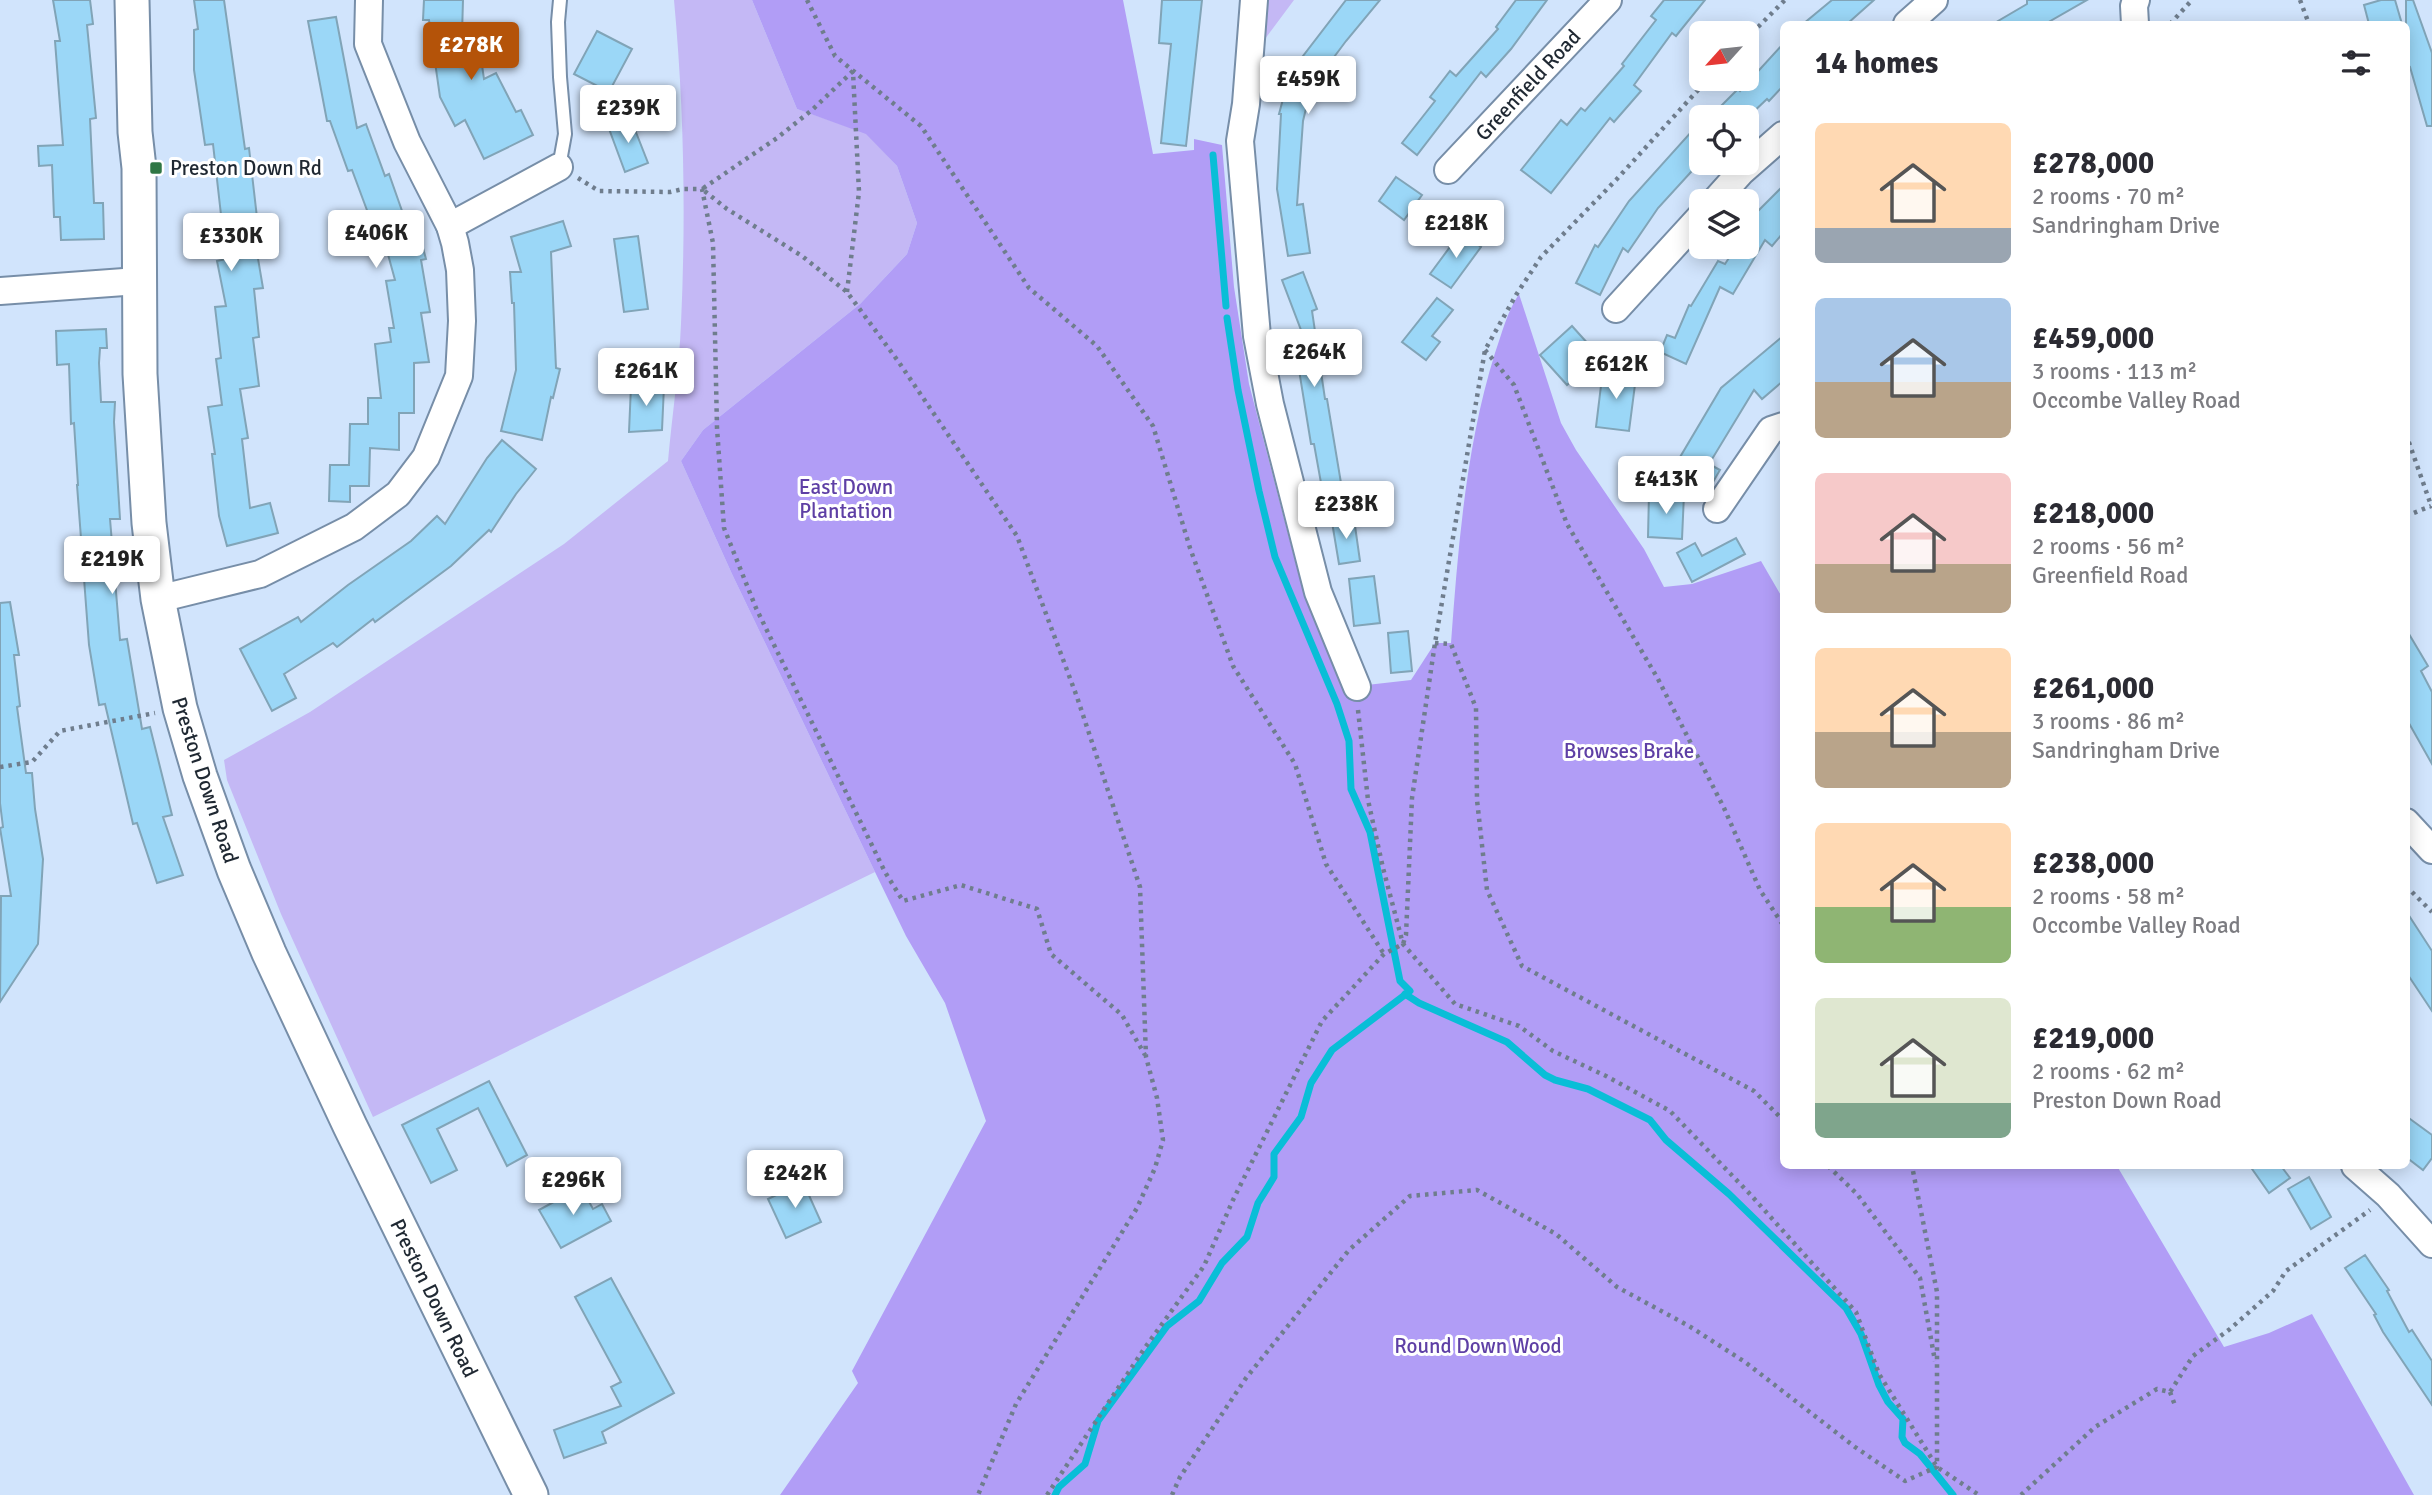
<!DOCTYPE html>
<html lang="en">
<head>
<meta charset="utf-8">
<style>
	:root { --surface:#fff; --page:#f7f7f7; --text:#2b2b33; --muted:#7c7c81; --accent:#b45309 }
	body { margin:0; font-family:Signika,sans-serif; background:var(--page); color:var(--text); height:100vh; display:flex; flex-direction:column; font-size:26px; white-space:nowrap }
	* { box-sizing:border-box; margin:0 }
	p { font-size:23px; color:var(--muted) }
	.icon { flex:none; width:38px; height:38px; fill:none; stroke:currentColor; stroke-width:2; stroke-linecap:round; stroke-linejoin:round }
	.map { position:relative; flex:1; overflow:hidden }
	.side { position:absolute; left:1780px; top:21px; width:630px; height:1148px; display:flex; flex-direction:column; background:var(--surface); border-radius:10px; box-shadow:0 4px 18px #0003 }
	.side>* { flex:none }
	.needle { width:46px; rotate:243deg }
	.tools { position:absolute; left:1689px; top:21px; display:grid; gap:14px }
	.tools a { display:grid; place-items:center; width:70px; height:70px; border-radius:10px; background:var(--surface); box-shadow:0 4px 18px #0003; font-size:35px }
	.price { position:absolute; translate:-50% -60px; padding:0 16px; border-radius:7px; background:#fff; color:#222; font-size:23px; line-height:46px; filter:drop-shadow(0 2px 4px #0008) }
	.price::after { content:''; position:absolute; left:50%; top:42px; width:21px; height:16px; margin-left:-10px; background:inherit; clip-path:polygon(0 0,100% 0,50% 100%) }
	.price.on { background:var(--accent); color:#fff }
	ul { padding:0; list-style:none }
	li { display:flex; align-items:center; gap:21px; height:175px; padding:0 35px }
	li span { display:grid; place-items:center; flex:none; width:196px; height:140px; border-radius:10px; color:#555 }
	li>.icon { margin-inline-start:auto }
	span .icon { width:84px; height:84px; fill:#fffc; stroke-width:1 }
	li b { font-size:30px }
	h2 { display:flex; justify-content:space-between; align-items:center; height:84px; padding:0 35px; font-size:30px }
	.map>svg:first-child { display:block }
</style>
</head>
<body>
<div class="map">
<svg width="2432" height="1495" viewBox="0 0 2432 1495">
	<rect width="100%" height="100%" fill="#d1e4fc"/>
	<g fill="#c4b8f5">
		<path d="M 674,0 L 752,0 L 797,109 L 866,133 L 897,166 L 917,223 L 907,254 L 860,304 L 703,430 L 681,461 L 732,574 L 875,872 L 373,1117 L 281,914 L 227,780 L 224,760 L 310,712 L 564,544 L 668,461 C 672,416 679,370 681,324 C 686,216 684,108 674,0 Z"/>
		<path d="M 1255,0 L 1294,0 L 1265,39 L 1260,52 Z"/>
	</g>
	<path fill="#b19df6" d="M 752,0 L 1123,0 L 1153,154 L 1194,150 L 1194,139 L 1222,145 L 1234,287 L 1249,384 L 1304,595 L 1349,687 L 1411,680 L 1435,643 L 1451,643 C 1458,548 1466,445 1495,353 C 1502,333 1507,312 1519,294 L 1561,423 L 1576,450 L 1644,549 L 1664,587 L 1692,584 L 1761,561 L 1783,599 L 1783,1166 L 2117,1166 L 2224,1347 L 2269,1333 L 2312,1314 L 2414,1495 L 780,1495 L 858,1383 L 852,1371 L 986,1121 L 945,1003 L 906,936 L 875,872 L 732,574 L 681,461 L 703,430 L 860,304 L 907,254 L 917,223 L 897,166 L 866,134 L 797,109 Z"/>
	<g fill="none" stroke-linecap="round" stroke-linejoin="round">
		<g stroke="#09bed7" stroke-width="7">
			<path d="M 1213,155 L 1226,306"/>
			<path d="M 1405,994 L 1419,1003 L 1507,1042 L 1545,1075 L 1555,1080 L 1588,1089 L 1650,1120 L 1666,1140 L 1729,1194 L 1846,1308 L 1861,1334 L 1879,1385 L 1888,1402 L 1903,1419 L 1902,1437 L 1905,1443 L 1920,1454 L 1953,1495"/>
			<path d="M 1055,1495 L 1059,1487 L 1085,1464 L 1098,1421 L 1167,1326 L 1199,1301 L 1222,1263 L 1247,1237 L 1258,1203 L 1274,1177 L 1274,1154 L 1301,1117 L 1311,1083 L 1332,1050 L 1410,991 L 1400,981 L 1370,832 L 1351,789 L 1349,741 L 1337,704 L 1275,557 L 1259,491 L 1238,390 L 1227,318"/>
		</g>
	</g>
	<g fill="#9bd7f7" stroke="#81a4b7" stroke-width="2">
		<path d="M 53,0 L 90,0 L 93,24 L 87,25 L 96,118 L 90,119 L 94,203 L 103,203 L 104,239 L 61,240 L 60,217 L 54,217 L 52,165 L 39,166 L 38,146 L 63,145 L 55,41 L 60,41 Z"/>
		<path d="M 194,0 L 224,0 L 245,149 L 249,148 L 259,235 L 254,235 L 263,288 L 254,289 L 259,337 L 253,338 L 259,386 L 240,389 L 248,438 L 242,439 L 250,508 L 270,503 L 278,533 L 227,546 L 219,516 L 212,454 L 215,454 L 208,407 L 222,405 L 216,359 L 221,358 L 215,307 L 226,306 L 217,261 L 226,259 L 213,144 L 205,145 L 194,70 L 194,30 L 198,29 Z"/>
		<path d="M 424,0 L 463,0 L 462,34 L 477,31 L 484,79 L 496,73 L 516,112 L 521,110 L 533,135 L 484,159 L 465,120 L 455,126 L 440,97 L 429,20 L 423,20 Z"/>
		<path d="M 1162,0 L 1202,0 L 1186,146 L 1161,143 L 1171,44 L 1159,43 Z"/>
		<path d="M 1346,0 L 1380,0 L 1346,41 L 1311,88 L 1303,121 L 1297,205 L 1303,204 L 1310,253 L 1288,256 L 1277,189 L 1281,114 L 1279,114 L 1290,73 Z"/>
		<path d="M 1516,0 L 1547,0 L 1511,49 L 1486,77 L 1481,72 L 1417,155 L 1402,143 L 1435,101 L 1430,97 L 1450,71 L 1456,76 L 1498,29 L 1496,27 Z"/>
		<path d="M 1664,0 L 1705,0 L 1676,36 L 1672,33 L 1634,85 L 1641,91 L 1614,122 L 1610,118 L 1551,193 L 1521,170 L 1561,120 L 1567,125 L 1581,108 L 1585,111 L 1624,66 L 1622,64 L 1656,20 L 1651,16 Z"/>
		<path d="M 1832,0 L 1874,0 L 1847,24 L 1803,24 Z"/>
		<path d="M 2027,0 L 2087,0 L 2045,24 L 1993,24 L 2027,4 Z"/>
		<path d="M 2381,0 L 2395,0 L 2402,24 L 2369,24 L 2364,5 Z"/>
		<path d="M 2406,0 L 2413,0 L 2432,53 L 2432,126 L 2427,126 L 2410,67 L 2406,68 Z"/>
		<path d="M 336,17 L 357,128 L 366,124 L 385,176 L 389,174 L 407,225 L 416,222 L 426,259 L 421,260 L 430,312 L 421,313 L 429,362 L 414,363 L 414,413 L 399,413 L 399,450 L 370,448 L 369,486 L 350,486 L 350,502 L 329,501 L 330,465 L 349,465 L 350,424 L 368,424 L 368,398 L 381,398 L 375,344 L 391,342 L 389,328 L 394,328 L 386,281 L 395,280 L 378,218 L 371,221 L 352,170 L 348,171 L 330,121 L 327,121 L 308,21 Z"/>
		<path d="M 597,31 L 632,49 L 609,92 L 574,74 Z"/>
		<path d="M 1783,44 L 1783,86 L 1769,101 L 1767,99 L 1748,117 L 1710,117 L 1738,89 L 1740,91 Z"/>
		<path d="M 630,117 L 648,163 L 625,172 L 608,126 Z"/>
		<path d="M 1701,121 L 1701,161 L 1658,208 L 1628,252 L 1623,248 L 1600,295 L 1576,283 L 1595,245 L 1598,247 L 1629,201 Z"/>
		<path d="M 1396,177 L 1422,195 L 1404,220 L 1379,201 Z"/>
		<path d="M 1783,186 L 1783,233 L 1772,246 L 1765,240 L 1733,294 L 1720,287 L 1686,364 L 1660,352 L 1667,335 L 1675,338 L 1689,305 L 1691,306 L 1718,261 L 1725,264 L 1736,247 L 1746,247 L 1746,223 Z"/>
		<path d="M 563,221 L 571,246 L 551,252 L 556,368 L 560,369 L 553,398 L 551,397 L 542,440 L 501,431 L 516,370 L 514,303 L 512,303 L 510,272 L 521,272 L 511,237 Z"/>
		<path d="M 1461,232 L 1481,247 L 1451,288 L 1430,274 Z"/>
		<path d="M 638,236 L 648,309 L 624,312 L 614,239 Z"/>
		<path d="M 1303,272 L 1317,309 L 1312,311 L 1325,399 L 1327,399 L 1344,501 L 1325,505 L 1314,444 L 1311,444 L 1294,339 L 1304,338 L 1282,280 Z"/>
		<path d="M 1437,298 L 1453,310 L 1432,336 L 1440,342 L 1426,360 L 1402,342 Z"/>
		<path d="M 1572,326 L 1599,356 L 1567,385 L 1540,355 Z"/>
		<path d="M 106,329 L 107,348 L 100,348 L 99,363 L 101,402 L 115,402 L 114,422 L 120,519 L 110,519 L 120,640 L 127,639 L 142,729 L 150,727 L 172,815 L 163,817 L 183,875 L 157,883 L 137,823 L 133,824 L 105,704 L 99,705 L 89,645 L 77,485 L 78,485 L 74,423 L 71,424 L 69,364 L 57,365 L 56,331 Z"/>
		<path d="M 1783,336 L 1783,381 L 1762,399 L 1754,390 L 1709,464 L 1720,470 L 1709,489 L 1673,469 L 1721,388 Z"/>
		<path d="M 1604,361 L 1617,375 L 1636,377 L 1629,431 L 1596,427 Z"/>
		<path d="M 631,386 L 664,386 L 662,430 L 629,432 Z"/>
		<path d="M 502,440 L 536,469 L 516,494 L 491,532 L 489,530 L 451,566 L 375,622 L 373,619 L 337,647 L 333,643 L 284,674 L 296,698 L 272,711 L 240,649 L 298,617 L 301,622 L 348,585 L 411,541 L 437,516 L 445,524 L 487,458 Z"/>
		<path d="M 1649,493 L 1684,494 L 1682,539 L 1648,537 Z"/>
		<path d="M 1354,519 L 1360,561 L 1339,564 L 1332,522 Z"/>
		<path d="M 1736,538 L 1745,554 L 1692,582 L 1677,553 L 1695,543 L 1702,556 Z"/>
		<path d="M 1374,576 L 1380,623 L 1354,626 L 1349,579 Z"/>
		<path d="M 10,602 L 19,655 L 14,655 L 20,706 L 17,707 L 26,773 L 32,773 L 35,809 L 43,859 L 38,944 L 0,1002 L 1,896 L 11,896 L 0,828 L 3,827 L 0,803 L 0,603 Z"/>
		<path d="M 2406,629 L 2428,666 L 2421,671 L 2432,692 L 2432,764 L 2406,718 Z"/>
		<path d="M 1408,631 L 1412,671 L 1391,673 L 1388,633 Z"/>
		<path d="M 2406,911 L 2432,951 L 2432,1011 L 2406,972 Z"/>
		<path d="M 489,1081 L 527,1155 L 507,1166 L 478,1108 L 437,1129 L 457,1170 L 431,1183 L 402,1125 Z"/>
		<path d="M 2406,1116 L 2432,1135 L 2432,1158 L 2423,1170 L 2406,1157 Z"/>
		<path d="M 2250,1166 L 2281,1166 L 2290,1178 L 2269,1193 Z"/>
		<path d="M 2309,1177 L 2331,1217 L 2311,1229 L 2288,1189 Z"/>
		<path d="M 803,1182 L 821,1222 L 786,1238 L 768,1199 Z"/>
		<path d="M 581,1187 L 593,1209 L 602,1204 L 611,1221 L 561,1248 L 539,1210 Z"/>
		<path d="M 2365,1255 L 2389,1290 L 2387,1291 L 2409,1332 L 2412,1330 L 2432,1361 L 2432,1405 L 2383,1332 L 2374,1315 L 2376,1314 L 2345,1268 Z"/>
		<path d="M 611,1278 L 674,1393 L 602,1432 L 606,1443 L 564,1458 L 554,1430 L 621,1406 L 611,1387 L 621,1382 L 575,1297 Z"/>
	</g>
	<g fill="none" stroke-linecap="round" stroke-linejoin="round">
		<g stroke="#778ea8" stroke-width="16">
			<path id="service" d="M 559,167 L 565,134 L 560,77 L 558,22 L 560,0"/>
		</g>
		<g stroke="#778ea8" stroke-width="30">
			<g id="minor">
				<path d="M 1254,0 L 1246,104 L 1240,141 L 1257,336 L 1270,404 L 1318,592 L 1357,687"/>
				<path d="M 1907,24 L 1934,0"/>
				<path d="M 2135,24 L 2134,6 L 2136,0"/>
				<path d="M 1448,170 L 1608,0"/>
				<path d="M 1715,201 L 1741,172 L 1783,135"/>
				<path d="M 450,226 L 559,167"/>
				<path d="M 0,291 L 138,281"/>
				<path d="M 1616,309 L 1701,216"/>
				<path d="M 1717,509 L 1771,430 L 1783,426"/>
				<path d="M 158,599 L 260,574 L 354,527 L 398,494 L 426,457 L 459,376 L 462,321 L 460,270 L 455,243 L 450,226 L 407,142 L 368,44 L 369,0"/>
				<path d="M 2406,822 L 2432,850"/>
				<path d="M 2355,1166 L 2388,1195 L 2432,1244"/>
			</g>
		</g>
		<g stroke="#778ea8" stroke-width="37">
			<path id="tertiary" d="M 132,0 L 135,132 L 139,168 L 140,374 L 149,523 L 158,599 L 180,708 L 200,776 L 234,870 L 269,953 L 350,1126 L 531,1495"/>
		</g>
		<g stroke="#6f7d8d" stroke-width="4.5" stroke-dasharray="3.5 5" stroke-linecap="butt">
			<path d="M 807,0 L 835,56 L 921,126 L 1029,288 L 1097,346 L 1153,426 L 1190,548 L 1233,666 L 1295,764 L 1326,864 L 1384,954"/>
			<path d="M 2300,0 L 2309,24"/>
			<path d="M 2170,24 L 2192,0"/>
			<path d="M 1746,39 L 1785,0"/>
			<path d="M 853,71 L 812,110 L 777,138 L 702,189 L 727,209 L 802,256 L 847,292 L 898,361 L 1017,536 L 1077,697 L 1140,887 L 1146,1057 L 1157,1098 L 1163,1140 L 1155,1168 L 1137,1208 L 1016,1404 L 978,1495"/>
			<path d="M 578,178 L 599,191 L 670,192 L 683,189 L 702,189 L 713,243 L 717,428 L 724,528 L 756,608 L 885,872 L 903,901 L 961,885 L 1037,909 L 1051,954 L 1122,1015 L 1145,1055"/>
			<path d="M 847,292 L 859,192 L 853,72"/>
			<path d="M 1485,350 L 1514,385 L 1567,524 L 1658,679 L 1724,808 L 1760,890 L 1783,925"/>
			<path d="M 2406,434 L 2432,508"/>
			<path d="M 2406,516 L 2431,506"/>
			<path d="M 1435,643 L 1451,644 L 1476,708 L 1477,800 L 1487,890 L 1522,966 L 1754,1091 L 1783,1120"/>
			<path d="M 1358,710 L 1368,800 L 1383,868 L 1403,944 L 1455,1004 L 1519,1026 L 1553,1051 L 1606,1076 L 1670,1111 L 1749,1193 L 1856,1312 L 1879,1374 L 1937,1467 L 1979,1495"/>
			<path d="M 0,767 L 32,762 L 60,731 L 155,713"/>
			<path d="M 2406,886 L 2432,912"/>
			<path d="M 1828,1166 L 1857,1194 L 1920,1278 L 1935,1361"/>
			<path d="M 2170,1392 L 2176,1408"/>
			<path d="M 1047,1495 L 1144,1349 L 1204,1266 L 1233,1200 L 1322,1021 L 1384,954 L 1403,944 L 1406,935 L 1412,798 L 1435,643 L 1485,350 L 1516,295 L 1541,257 L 1616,180 L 1708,79"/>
			<path d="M 1172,1495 L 1180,1477 L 1246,1378 L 1349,1250 L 1410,1196 L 1477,1190 L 1556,1234 L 1617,1287 L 1689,1326 L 1745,1362 L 1855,1447 L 1905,1481 L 1937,1467 L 1937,1292 L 1912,1166"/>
			<path d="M 2021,1495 L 2095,1427 L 2157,1389 L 2170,1392 L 2193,1356 L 2230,1329 L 2273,1291 L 2286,1271 L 2370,1210"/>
		</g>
		<use href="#service" stroke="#fff" stroke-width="12"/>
		<use href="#minor" stroke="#fff" stroke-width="26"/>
		<use href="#tertiary" stroke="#fff" stroke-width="33"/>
	</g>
	<rect fill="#2f7744" stroke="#fff" stroke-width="2.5" x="149" y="161" width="14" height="14" rx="3.5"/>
	<g text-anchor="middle" stroke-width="6" stroke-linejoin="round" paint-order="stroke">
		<g font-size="21" fill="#1f2832" stroke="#fff">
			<text transform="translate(1528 85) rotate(-47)" y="7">Greenfield Road</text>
			<text transform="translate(205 780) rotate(72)" y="7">Preston Down Road</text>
			<text transform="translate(434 1298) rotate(64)" y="7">Preston Down Road</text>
		</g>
		<g font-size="21" fill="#1f2832" stroke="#fff" text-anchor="start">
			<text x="170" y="175">Preston Down Rd</text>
		</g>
		<g font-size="21" fill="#5e3fa5" stroke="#fff">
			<text x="846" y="494">East Down<tspan x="846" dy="24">Plantation</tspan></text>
			<text x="1629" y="758">Browses Brake</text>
			<text x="1478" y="1353">Round Down Wood</text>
		</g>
	</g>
</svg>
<div class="tools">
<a><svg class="needle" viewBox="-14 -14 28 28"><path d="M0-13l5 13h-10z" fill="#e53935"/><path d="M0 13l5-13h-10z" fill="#7c7c81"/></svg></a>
<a><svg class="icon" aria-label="locate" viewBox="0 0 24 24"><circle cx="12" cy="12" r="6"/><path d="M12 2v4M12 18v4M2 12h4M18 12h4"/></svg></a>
<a><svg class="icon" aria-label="layers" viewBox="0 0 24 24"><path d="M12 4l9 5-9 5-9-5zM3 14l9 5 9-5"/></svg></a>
</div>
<b class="price on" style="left:471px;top:82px">£278K</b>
<b class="price" style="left:1308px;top:116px">£459K</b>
<b class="price" style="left:628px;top:145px">£239K</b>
<b class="price" style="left:1456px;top:260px">£218K</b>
<b class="price" style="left:376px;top:270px">£406K</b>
<b class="price" style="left:231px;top:273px">£330K</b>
<b class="price" style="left:1314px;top:389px">£264K</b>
<b class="price" style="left:1616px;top:401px">£612K</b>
<b class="price" style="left:646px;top:408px">£261K</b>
<b class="price" style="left:1666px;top:516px">£413K</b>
<b class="price" style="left:1346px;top:541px">£238K</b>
<b class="price" style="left:112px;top:596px">£219K</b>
<b class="price" style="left:795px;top:1210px">£242K</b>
<b class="price" style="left:573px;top:1217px">£296K</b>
<section class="side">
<h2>14 homes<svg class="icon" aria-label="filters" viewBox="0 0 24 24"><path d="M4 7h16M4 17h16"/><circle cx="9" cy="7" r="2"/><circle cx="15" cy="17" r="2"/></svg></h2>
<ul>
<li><span style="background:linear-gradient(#ffd9b3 75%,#9aa5b1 0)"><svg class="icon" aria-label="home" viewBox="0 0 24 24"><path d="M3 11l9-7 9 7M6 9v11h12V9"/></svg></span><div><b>£278,000</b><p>2 rooms · 70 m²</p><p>Sandringham Drive</p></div></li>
<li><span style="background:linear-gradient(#a9c7e8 60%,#b9a48a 0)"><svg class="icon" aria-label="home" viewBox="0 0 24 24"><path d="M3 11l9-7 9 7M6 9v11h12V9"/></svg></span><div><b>£459,000</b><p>3 rooms · 113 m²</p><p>Occombe Valley Road</p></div></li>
<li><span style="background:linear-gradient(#f6c9c9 65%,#b9a48a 0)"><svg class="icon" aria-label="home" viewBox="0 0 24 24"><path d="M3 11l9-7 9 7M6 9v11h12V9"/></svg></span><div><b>£218,000</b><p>2 rooms · 56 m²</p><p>Greenfield Road</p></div></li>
<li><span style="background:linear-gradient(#ffd9b3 60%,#b9a48a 0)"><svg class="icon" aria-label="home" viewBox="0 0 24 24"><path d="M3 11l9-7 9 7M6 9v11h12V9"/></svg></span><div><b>£261,000</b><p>3 rooms · 86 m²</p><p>Sandringham Drive</p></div></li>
<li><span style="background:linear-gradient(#ffd9b3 60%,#8fb573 0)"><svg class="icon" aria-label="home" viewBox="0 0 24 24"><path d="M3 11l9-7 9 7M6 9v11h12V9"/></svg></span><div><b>£238,000</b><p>2 rooms · 58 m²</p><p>Occombe Valley Road</p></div></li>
<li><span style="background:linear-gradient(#dfe7d0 75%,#7fa58c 0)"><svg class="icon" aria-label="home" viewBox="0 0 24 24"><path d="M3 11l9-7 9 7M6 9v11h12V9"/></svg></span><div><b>£219,000</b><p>2 rooms · 62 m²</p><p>Preston Down Road</p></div></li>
</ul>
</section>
</div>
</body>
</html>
